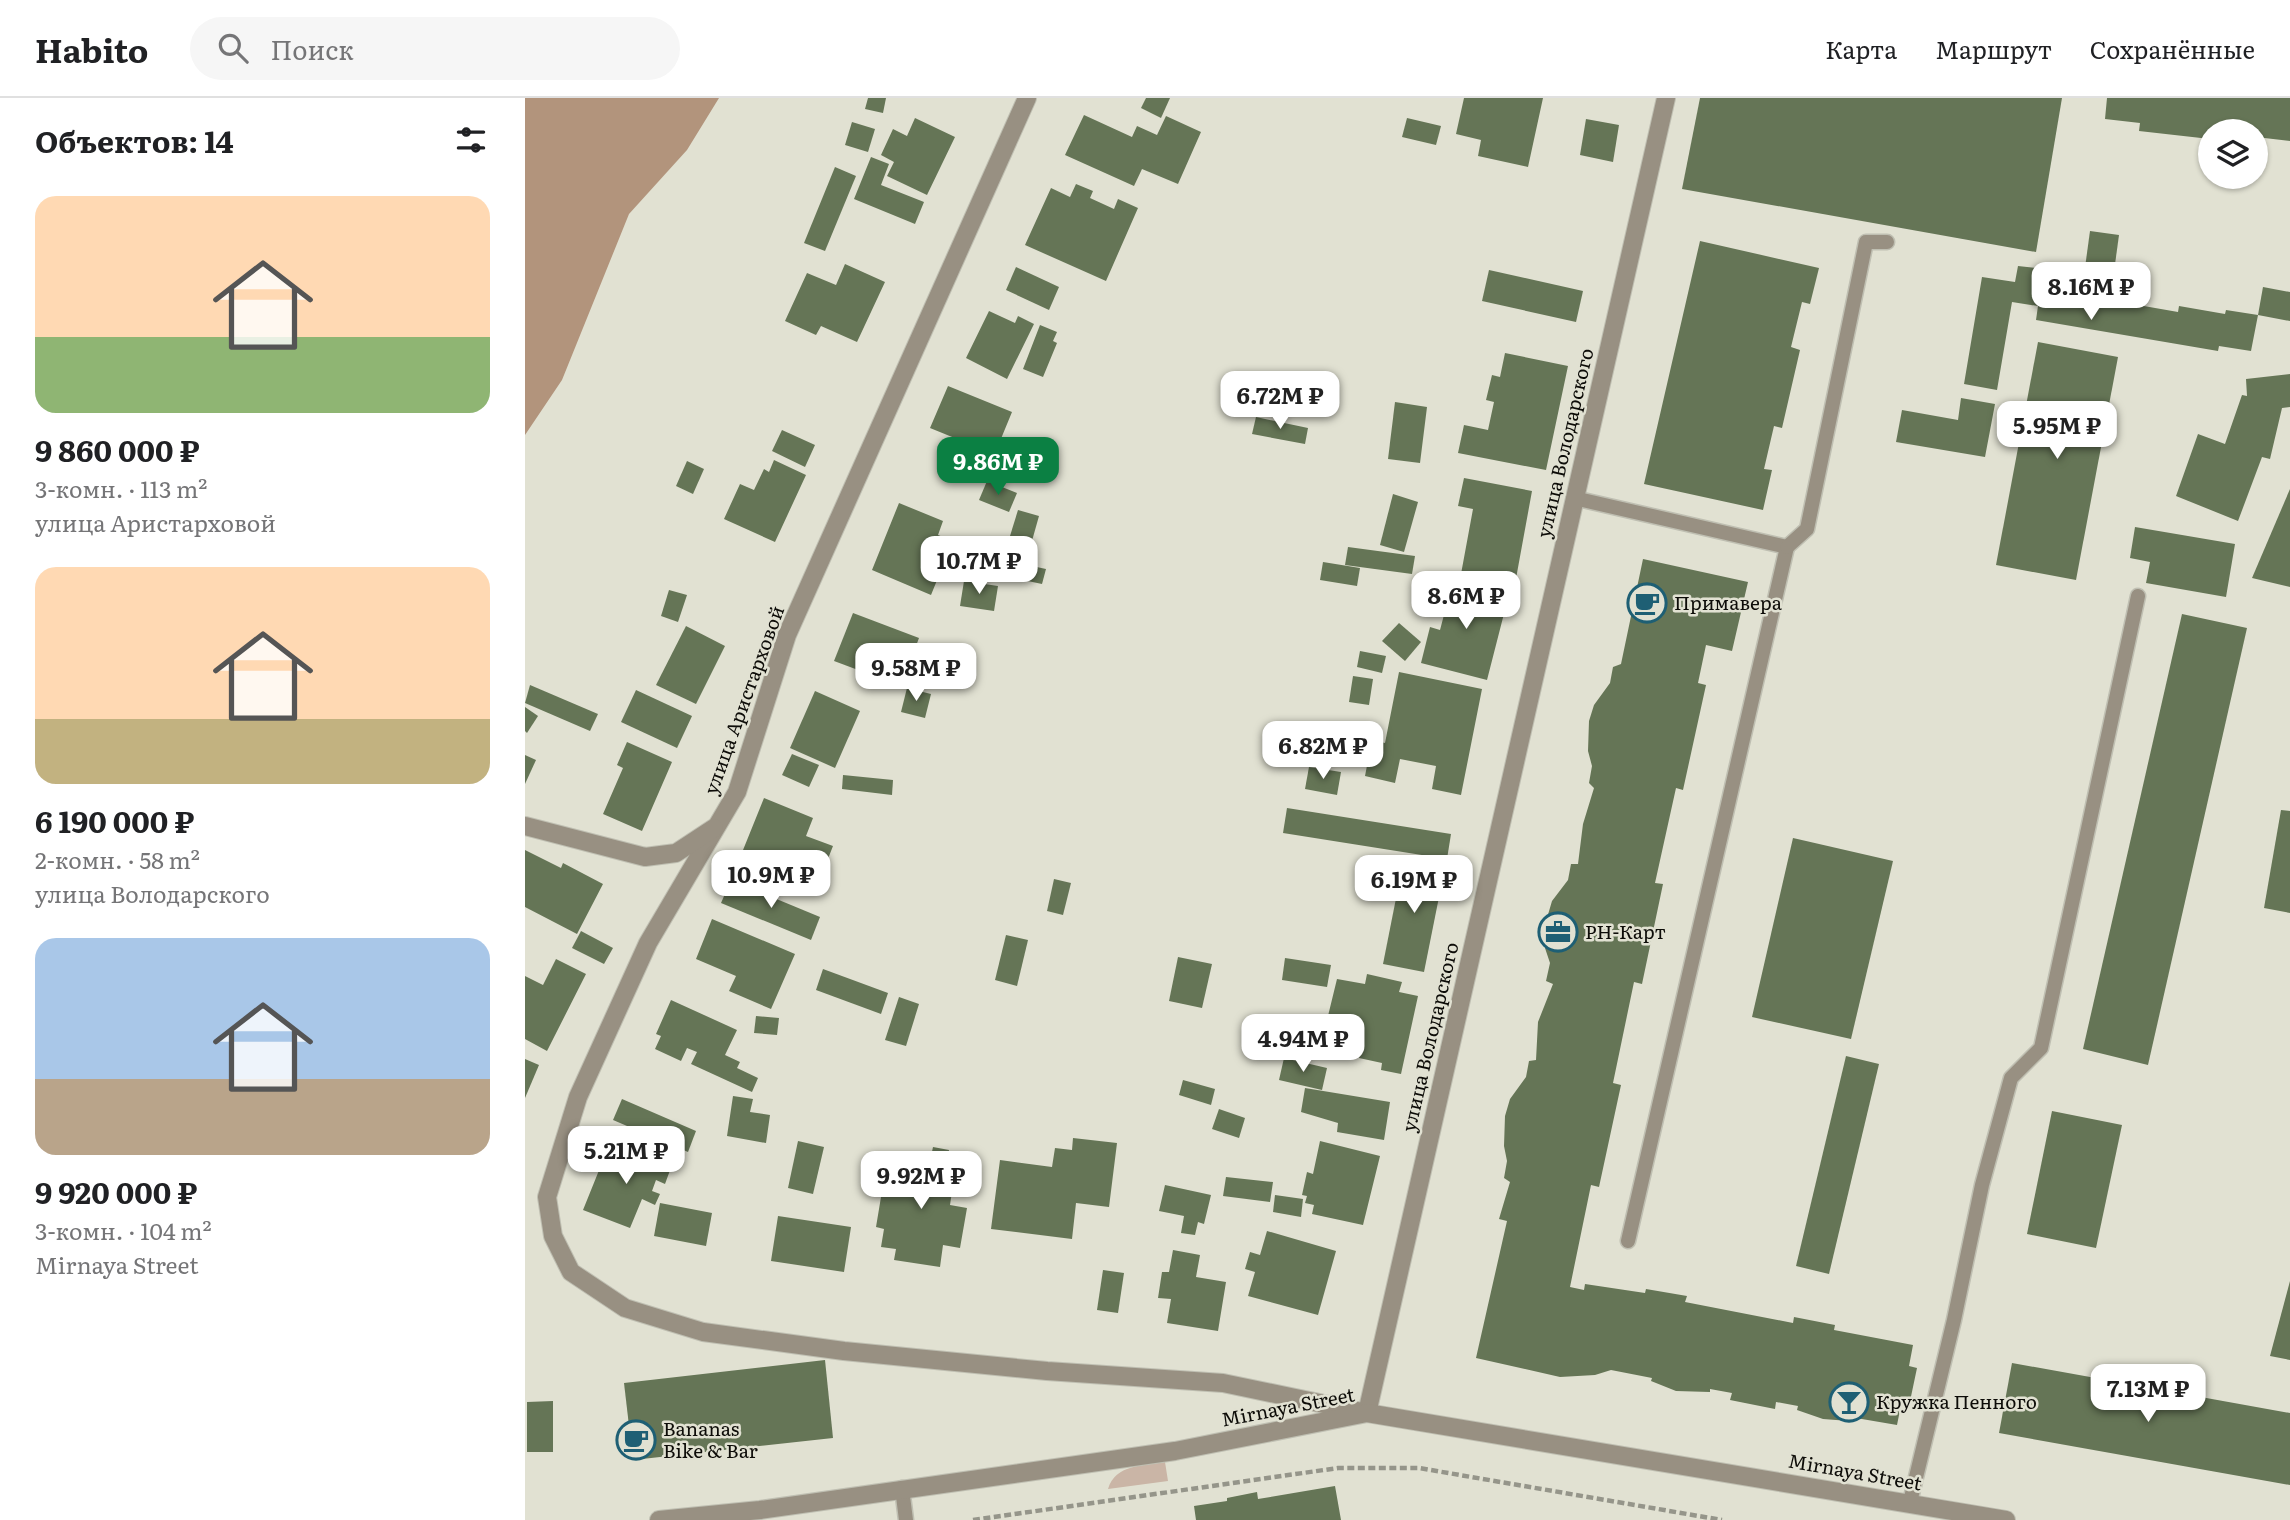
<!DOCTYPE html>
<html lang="ru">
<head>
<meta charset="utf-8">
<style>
	:root { --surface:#fff; --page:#f6f6f6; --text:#202124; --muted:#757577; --line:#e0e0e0; --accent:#0b8043 }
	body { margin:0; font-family:Literata,serif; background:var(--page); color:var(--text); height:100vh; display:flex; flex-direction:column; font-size:26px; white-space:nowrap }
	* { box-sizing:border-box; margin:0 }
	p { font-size:23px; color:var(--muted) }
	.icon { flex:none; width:38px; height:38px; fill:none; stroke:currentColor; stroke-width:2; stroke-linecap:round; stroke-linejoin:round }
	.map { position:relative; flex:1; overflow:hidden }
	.panel { display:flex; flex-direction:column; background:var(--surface); width:525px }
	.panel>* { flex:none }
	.tools { position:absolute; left:1673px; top:21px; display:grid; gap:14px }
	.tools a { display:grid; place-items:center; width:70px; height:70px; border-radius:50%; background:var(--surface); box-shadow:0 2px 5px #0004; font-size:35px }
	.price { position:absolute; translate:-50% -60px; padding:0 16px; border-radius:14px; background:#fff; color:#222; font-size:23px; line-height:46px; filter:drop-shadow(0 2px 4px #0008) }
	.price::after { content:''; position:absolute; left:50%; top:42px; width:21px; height:16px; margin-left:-10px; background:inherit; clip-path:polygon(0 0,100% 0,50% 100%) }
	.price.current { background:var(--accent); color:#fff }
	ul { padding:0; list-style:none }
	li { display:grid; align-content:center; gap:14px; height:371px; padding:0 35px }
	li span { display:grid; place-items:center; height:217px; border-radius:21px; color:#555 }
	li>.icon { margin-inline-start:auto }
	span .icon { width:126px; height:126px; fill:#fffc; stroke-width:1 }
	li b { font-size:30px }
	h2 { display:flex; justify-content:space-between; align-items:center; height:84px; padding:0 35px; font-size:30px }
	header { display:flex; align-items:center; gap:42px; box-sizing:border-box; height:98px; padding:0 35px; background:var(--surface); border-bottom:2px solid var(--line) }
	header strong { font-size:33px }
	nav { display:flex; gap:38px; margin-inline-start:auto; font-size:24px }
	.search { width:490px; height:63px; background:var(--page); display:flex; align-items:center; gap:18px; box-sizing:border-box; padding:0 24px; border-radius:38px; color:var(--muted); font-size:26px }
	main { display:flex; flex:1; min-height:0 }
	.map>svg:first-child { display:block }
</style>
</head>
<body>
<header>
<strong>Habito</strong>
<div class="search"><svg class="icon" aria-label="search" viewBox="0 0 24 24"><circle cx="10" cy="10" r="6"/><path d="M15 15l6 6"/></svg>Поиск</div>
<nav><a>Карта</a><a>Маршрут</a><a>Сохранённые</a></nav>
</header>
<main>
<section class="panel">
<h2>Объектов: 14<svg class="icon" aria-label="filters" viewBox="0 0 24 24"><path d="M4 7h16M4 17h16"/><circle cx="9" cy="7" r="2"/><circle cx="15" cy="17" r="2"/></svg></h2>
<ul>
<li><span style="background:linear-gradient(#ffd9b3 65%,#8fb573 0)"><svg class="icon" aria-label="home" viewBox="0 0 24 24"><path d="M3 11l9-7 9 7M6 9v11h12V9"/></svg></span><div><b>9 860 000 ₽</b><p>3-комн. · 113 m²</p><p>улица Аристарховой</p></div></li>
<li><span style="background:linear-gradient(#ffd9b3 70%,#c2b280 0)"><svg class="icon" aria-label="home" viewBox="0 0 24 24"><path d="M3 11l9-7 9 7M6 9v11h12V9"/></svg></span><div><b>6 190 000 ₽</b><p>2-комн. · 58 m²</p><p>улица Володарского</p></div></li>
<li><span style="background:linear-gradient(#a9c7e8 65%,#b9a48a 0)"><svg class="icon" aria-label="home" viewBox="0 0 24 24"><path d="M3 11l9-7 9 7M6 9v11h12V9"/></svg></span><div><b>9 920 000 ₽</b><p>3-комн. · 104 m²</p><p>Mirnaya Street</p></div></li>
</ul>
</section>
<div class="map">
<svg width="1765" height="1422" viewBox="0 0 1765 1422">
	<rect width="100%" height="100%" fill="#e1e1d2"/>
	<path fill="#cab5a6" d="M 640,1364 L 643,1383 L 583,1391 C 591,1366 617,1368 640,1364 Z"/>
	<path fill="#b2947c" d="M 0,0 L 194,0 L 162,52 L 104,116 L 37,282 L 0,337 Z"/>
	<g fill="#657556">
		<path d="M 343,0 L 361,0 L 358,15 L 340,11 Z"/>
		<path d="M 621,0 L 645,0 L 636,20 L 616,10 Z"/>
		<path d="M 939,0 L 1018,0 L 1003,69 L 953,58 L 956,42 L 931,36 Z"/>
		<path d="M 1175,0 L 1537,0 L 1511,154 L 1157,91 Z"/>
		<path d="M 1582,0 L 1765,0 L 1765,43 L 1731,39 L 1731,33 L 1685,33 L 1685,41 L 1614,33 L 1615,25 L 1580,21 Z"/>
		<path d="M 559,17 L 607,39 L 612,28 L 632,37 L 641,18 L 676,34 L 653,86 L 617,71 L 609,88 L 540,57 Z"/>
		<path d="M 390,20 L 430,39 L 402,97 L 362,78 L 369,64 L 356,57 L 368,31 L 382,38 Z"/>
		<path d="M 882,20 L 916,28 L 911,47 L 877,39 Z"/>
		<path d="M 1061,21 L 1094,27 L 1088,64 L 1055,57 Z"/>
		<path d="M 327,24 L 350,31 L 343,54 L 320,47 Z"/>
		<path d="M 346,59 L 364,66 L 356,87 L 399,104 L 390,126 L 329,101 Z"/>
		<path d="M 310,69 L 331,78 L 300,153 L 279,145 Z"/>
		<path d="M 551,86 L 568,93 L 565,100 L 589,111 L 593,101 L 613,110 L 581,183 L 500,147 L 526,90 L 545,99 Z"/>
		<path d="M 1565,133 L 1594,137 L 1588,181 L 1559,177 Z"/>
		<path d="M 1175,143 L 1294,170 L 1285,206 L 1277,204 L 1266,249 L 1275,252 L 1257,330 L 1249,328 L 1239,371 L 1247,372 L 1238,412 L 1119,386 Z"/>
		<path d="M 320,166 L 360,184 L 332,244 L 296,228 L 291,237 L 260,223 L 282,175 L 311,187 Z"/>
		<path d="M 1493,168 L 1519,171 L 1516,190 L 1653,214 L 1654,208 L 1700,216 L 1701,212 L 1733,217 L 1726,253 L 1694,248 L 1693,253 L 1511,222 L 1513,208 L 1487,204 L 1472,292 L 1439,286 L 1457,179 L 1490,184 Z"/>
		<path d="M 491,169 L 534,189 L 524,212 L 481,192 Z"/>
		<path d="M 964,172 L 1058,193 L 1051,224 L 957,203 Z"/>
		<path d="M 1738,189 L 1765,194 L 1765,223 L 1733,217 Z"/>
		<path d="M 464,213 L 490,225 L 493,218 L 509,226 L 482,281 L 441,260 Z"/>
		<path d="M 515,227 L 532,234 L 528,243 L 532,245 L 518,279 L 498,271 Z"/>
		<path d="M 1513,244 L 1593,259 L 1551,482 L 1471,467 Z"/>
		<path d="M 980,255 L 1043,268 L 1021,372 L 933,355 L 939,327 L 963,332 L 969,304 L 961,302 L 967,277 L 975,279 Z"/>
		<path d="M 1765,276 L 1765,309 L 1757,310 L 1745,361 L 1737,359 L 1713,423 L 1651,398 L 1673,336 L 1700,346 L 1717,297 L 1722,298 L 1721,281 Z"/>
		<path d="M 423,288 L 487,314 L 466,365 L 433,351 L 437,343 L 405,330 Z"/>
		<path d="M 1436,300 L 1470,306 L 1460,359 L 1371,344 L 1377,312 L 1433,322 Z"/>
		<path d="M 870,304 L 902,309 L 895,365 L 863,361 Z"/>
		<path d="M 731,319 L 783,330 L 780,346 L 727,336 Z"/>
		<path d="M 257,332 L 290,347 L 280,369 L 247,353 Z"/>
		<path d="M 249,362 L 281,377 L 250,444 L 199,421 L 215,386 L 229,392 L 239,371 L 244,374 Z"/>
		<path d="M 162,363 L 179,371 L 168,396 L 151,388 Z"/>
		<path d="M 939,380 L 1007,393 L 990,486 L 936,476 L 948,411 L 933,408 Z"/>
		<path d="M 462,383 L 492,395 L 484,414 L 454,402 Z"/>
		<path d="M 1765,391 L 1765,489 L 1727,480 Z"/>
		<path d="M 868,396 L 893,404 L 879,454 L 855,447 Z"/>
		<path d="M 374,405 L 418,423 L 413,437 L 428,443 L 406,497 L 347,472 Z"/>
		<path d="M 493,412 L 514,418 L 503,457 L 481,451 Z"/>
		<path d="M 1610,429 L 1710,446 L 1701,499 L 1621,485 L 1625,464 L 1605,460 Z"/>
		<path d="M 823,449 L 890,458 L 887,476 L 820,467 Z"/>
		<path d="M 1118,461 L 1223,484 L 1207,553 L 1181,547 L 1173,585 L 1181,587 L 1158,692 L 1151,690 L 1130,785 L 1138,786 L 1117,886 L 1109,884 L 1088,985 L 1096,987 L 1074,1089 L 1066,1087 L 1045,1189 L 1059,1192 L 1060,1186 L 1120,1195 L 1121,1191 L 1162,1198 L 1160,1204 L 1268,1225 L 1269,1219 L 1310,1227 L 1309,1232 L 1388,1247 L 1384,1268 L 1392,1270 L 1384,1308 L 1376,1307 L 1372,1327 L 1331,1320 L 1331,1323 L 1324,1323 L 1298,1321 L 1272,1312 L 1273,1308 L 1251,1304 L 1250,1311 L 1205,1302 L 1207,1295 L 1185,1291 L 1185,1294 L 1151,1293 L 1126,1283 L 1127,1280 L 1086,1272 L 1070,1277 L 1035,1279 L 951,1260 L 982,1123 L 974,1121 L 985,1084 L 979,1080 L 982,1063 L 979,1048 L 980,1018 L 985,1001 L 1001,979 L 1004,963 L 1011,962 L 1013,924 L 1028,886 L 1021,883 L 1025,865 L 1020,850 L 1022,820 L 1027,803 L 1043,782 L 1046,766 L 1053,766 L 1058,726 L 1069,690 L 1064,685 L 1067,668 L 1063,653 L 1064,623 L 1069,607 L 1085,585 L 1088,569 L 1096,566 Z"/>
		<path d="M 798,464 L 835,470 L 832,488 L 795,482 Z"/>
		<path d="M 493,465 L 521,471 L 517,486 L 489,480 Z"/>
		<path d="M 921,479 L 944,485 L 943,489 L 983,500 L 962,582 L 896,565 L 905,529 L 915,532 L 924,498 L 917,496 Z"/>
		<path d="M 439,483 L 473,488 L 469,513 L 435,508 Z"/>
		<path d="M 144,492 L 162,497 L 153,524 L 136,518 Z"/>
		<path d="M 328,515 L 394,540 L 376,588 L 309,563 Z"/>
		<path d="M 1657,516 L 1722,530 L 1623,967 L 1558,951 Z"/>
		<path d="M 874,525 L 896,544 L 880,563 L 857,543 Z"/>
		<path d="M 161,528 L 200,548 L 171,606 L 131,587 Z"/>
		<path d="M 835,553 L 861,558 L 857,575 L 832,569 Z"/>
		<path d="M 874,574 L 957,591 L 936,697 L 907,691 L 911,668 L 875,661 L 870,685 L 840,678 L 847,642 L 860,645 Z"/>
		<path d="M 828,578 L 848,581 L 844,607 L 824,604 Z"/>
		<path d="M 5,587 L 73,616 L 65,633 L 0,605 Z"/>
		<path d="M 382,590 L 406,596 L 400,620 L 376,614 Z"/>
		<path d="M 111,592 L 167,618 L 152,650 L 96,624 Z"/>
		<path d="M 290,593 L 335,613 L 310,670 L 265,650 Z"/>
		<path d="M 0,609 L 13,618 L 2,635 L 0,633 Z"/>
		<path d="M 102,644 L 147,664 L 117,733 L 78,716 L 98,670 L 92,667 Z"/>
		<path d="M 267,656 L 294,667 L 284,689 L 257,677 Z"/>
		<path d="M 0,657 L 11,662 L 0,686 Z"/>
		<path d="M 784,669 L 816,674 L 812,697 L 780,691 Z"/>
		<path d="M 318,677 L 368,682 L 367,697 L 317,691 Z"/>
		<path d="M 239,700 L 288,720 L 281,738 L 308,748 L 295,781 L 268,770 L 265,776 L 258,773 L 262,765 L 251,760 L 248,770 L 216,757 Z"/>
		<path d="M 762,710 L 926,736 L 922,761 L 758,735 Z"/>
		<path d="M 1756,712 L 1765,713 L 1765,815 L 1739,810 Z"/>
		<path d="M 1268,740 L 1368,763 L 1326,941 L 1227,919 Z"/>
		<path d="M 0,752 L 36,770 L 38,765 L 78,786 L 52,836 L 0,809 Z"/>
		<path d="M 879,760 L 920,769 L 899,874 L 858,866 Z"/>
		<path d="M 529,781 L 546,785 L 538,817 L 522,813 Z"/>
		<path d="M 206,782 L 295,819 L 286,842 L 196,805 Z"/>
		<path d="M 187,821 L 270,856 L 246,911 L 204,893 L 211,878 L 171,861 Z"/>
		<path d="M 56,833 L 88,850 L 79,866 L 47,850 Z"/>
		<path d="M 481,837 L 503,842 L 492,888 L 470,882 Z"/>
		<path d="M 653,859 L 687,866 L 677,910 L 644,903 Z"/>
		<path d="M 760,860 L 806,867 L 802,889 L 757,882 Z"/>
		<path d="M 31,861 L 61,876 L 22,953 L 0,941 L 0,878 L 18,887 Z"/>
		<path d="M 298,871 L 363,895 L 356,916 L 291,892 Z"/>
		<path d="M 842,876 L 877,884 L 874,894 L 893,898 L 876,976 L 856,972 L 857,965 L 834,960 L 838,945 L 812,939 L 816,925 L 802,922 L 812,881 L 840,886 Z"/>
		<path d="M 374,899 L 394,906 L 381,948 L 360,942 Z"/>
		<path d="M 146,902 L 212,932 L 200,957 L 215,964 L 212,970 L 233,980 L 227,994 L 166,966 L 172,954 L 162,950 L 156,963 L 130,951 L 136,938 L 131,936 Z"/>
		<path d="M 231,918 L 254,920 L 252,937 L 229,935 Z"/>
		<path d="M 1321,958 L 1354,966 L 1304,1176 L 1271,1168 Z"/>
		<path d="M 759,960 L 802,970 L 797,992 L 754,982 Z"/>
		<path d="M 0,961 L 14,967 L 0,1000 Z"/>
		<path d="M 658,982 L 690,991 L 686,1007 L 654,997 Z"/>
		<path d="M 780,990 L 865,1004 L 859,1042 L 812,1034 L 813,1025 L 776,1014 Z"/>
		<path d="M 208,998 L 228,1001 L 225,1014 L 245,1017 L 241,1045 L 202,1038 Z"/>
		<path d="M 97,1001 L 171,1033 L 163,1054 L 88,1022 Z"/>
		<path d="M 694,1011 L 720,1020 L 714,1040 L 687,1031 Z"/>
		<path d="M 1527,1013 L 1597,1027 L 1571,1150 L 1502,1136 Z"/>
		<path d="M 548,1040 L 592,1045 L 584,1109 L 551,1105 L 547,1141 L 466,1131 L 475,1062 L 527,1069 L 530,1050 L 547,1052 Z"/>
		<path d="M 273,1043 L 299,1049 L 288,1096 L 263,1090 Z"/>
		<path d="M 795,1043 L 855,1058 L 838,1127 L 787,1116 L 789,1107 L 780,1105 L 782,1098 L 777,1097 L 782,1074 L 788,1076 Z"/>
		<path d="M 408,1049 L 424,1052 L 422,1066 L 431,1067 L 425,1107 L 442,1110 L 435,1150 L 418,1147 L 415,1169 L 369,1162 L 371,1151 L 356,1149 L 359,1131 L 351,1129 L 360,1075 L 383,1079 L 386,1060 L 405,1063 Z"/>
		<path d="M 83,1050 L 122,1065 L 126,1055 L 148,1064 L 140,1086 L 131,1082 L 127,1093 L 135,1096 L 130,1107 L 117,1101 L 105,1130 L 58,1112 Z"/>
		<path d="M 701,1079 L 748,1084 L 745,1104 L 698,1098 Z"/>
		<path d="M 640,1087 L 686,1097 L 679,1126 L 673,1124 L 670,1137 L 656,1135 L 659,1118 L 634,1113 Z"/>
		<path d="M 750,1097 L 778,1101 L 776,1119 L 748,1114 Z"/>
		<path d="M 135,1105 L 187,1115 L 181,1148 L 129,1138 Z"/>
		<path d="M 253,1118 L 326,1129 L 319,1174 L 246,1163 Z"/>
		<path d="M 742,1133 L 811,1153 L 793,1217 L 723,1198 L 730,1174 L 720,1171 L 725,1154 L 735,1157 Z"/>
		<path d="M 648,1152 L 675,1157 L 671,1179 L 701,1184 L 693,1233 L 642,1225 L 646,1201 L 633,1200 L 637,1174 L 644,1174 Z"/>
		<path d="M 578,1172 L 599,1175 L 593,1215 L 572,1212 Z"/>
		<path d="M 1765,1183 L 1765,1262 L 1745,1258 Z"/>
		<path d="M 300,1262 L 308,1340 L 108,1362 L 99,1285 Z"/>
		<path d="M 1487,1265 L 1765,1315 L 1765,1387 L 1474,1335 Z"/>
		<path d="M 28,1303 L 28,1354 L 2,1354 L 2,1304 Z"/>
		<path d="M 810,1388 L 816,1422 L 671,1422 L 669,1408 L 702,1403 L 702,1400 L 732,1394 L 733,1401 Z"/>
	</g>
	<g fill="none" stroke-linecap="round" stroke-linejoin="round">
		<g stroke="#bfbfb2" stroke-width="17">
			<g id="service">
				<path d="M 1049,400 L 1262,449 L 1103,1143"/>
				<path d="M 1262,449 L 1282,431 L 1341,144 L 1362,144"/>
				<path d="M 377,1390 L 381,1422"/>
				<path d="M 1385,1404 L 1429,1222 L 1457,1087 L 1486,980 L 1516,950 L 1613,498"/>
			</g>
		</g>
		<g stroke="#bfbfb2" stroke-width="20">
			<g id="minor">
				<path d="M 502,0 L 262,537 L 212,694 L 123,845 L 53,999 L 22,1099 L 28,1138 L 46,1174 L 100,1210 L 178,1234 L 319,1253 L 522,1273 L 698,1285 L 842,1315"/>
				<path d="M 0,728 L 120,759 L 151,755 L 189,730"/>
			</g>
		</g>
		<g stroke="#bfbfb2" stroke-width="20">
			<g id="tertiary">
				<path d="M 842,1315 L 1141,0"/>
				<path d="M 134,1422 L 235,1412 L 650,1353 L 842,1315 L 1481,1422"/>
			</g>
		</g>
		<path stroke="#95958a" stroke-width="4.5" stroke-dasharray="7 3.5" stroke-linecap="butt" d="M 448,1422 L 813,1370 L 894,1370 L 1197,1422"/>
		<use href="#service" stroke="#989082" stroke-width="14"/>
		<use href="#minor" stroke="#989082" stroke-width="18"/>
		<use href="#tertiary" stroke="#989082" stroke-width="18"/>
	</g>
	<defs>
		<g id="cafe-ring" transform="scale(2.0125)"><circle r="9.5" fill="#e1e1d2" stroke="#1e5f74" stroke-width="1.5"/><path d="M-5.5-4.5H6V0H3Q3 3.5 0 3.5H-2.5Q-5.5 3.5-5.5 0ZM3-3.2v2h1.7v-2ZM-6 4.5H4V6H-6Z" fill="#1e5f74"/></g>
		<g id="office-ring" transform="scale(2.0125)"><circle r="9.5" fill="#e1e1d2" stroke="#1e5f74" stroke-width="1.5"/><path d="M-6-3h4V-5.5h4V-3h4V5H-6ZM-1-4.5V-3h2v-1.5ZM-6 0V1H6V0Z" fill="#1e5f74"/></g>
		<g id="bar-ring" transform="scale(2.0125)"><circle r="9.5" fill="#e1e1d2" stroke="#1e5f74" stroke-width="1.5"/><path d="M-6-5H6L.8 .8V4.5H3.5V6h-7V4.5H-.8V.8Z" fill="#1e5f74"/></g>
	</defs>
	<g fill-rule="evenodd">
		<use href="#cafe-ring" x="1122" y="505"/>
		<use href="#office-ring" x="1033" y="834"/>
		<use href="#bar-ring" x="1324" y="1304"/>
		<use href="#cafe-ring" x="111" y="1342"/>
	</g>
	<g text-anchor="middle" stroke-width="5" stroke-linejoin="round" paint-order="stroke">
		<g font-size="19" fill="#0d0c08" stroke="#e1e1d2">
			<text transform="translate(1040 345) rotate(-77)" y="7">улица Володарского</text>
			<text transform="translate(219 602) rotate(-70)" y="7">улица Аристарховой</text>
			<text transform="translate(905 939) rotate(-77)" y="7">улица Володарского</text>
			<text transform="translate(763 1309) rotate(-11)" y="7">Mirnaya Street</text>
			<text transform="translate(1330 1374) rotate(10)" y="7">Mirnaya Street</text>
		</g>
		<g font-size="19" fill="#0d0c08" stroke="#e1e1d2" text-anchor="start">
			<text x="1149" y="512">Примавера</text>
			<text x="1060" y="841">РН-Карт</text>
			<text x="1351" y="1311">Кружка Пенного</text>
			<text x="138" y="1338">Bananas<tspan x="138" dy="22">Bike &amp; Bar</tspan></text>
		</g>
	</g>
</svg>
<div class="tools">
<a><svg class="icon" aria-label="layers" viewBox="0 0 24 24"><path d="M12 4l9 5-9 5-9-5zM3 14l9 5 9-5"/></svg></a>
</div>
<b class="price" style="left:1566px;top:224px">8.16M ₽</b>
<b class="price" style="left:755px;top:333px">6.72M ₽</b>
<b class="price" style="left:1532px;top:363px">5.95M ₽</b>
<b class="price current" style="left:473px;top:399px">9.86M ₽</b>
<b class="price" style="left:454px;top:498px">10.7M ₽</b>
<b class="price" style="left:941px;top:533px">8.6M ₽</b>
<b class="price" style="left:391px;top:605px">9.58M ₽</b>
<b class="price" style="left:798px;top:683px">6.82M ₽</b>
<b class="price" style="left:246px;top:812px">10.9M ₽</b>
<b class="price" style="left:889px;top:817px">6.19M ₽</b>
<b class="price" style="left:778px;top:976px">4.94M ₽</b>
<b class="price" style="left:101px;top:1088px">5.21M ₽</b>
<b class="price" style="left:396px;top:1113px">9.92M ₽</b>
<b class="price" style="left:1623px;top:1326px">7.13M ₽</b>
</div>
</main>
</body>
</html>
